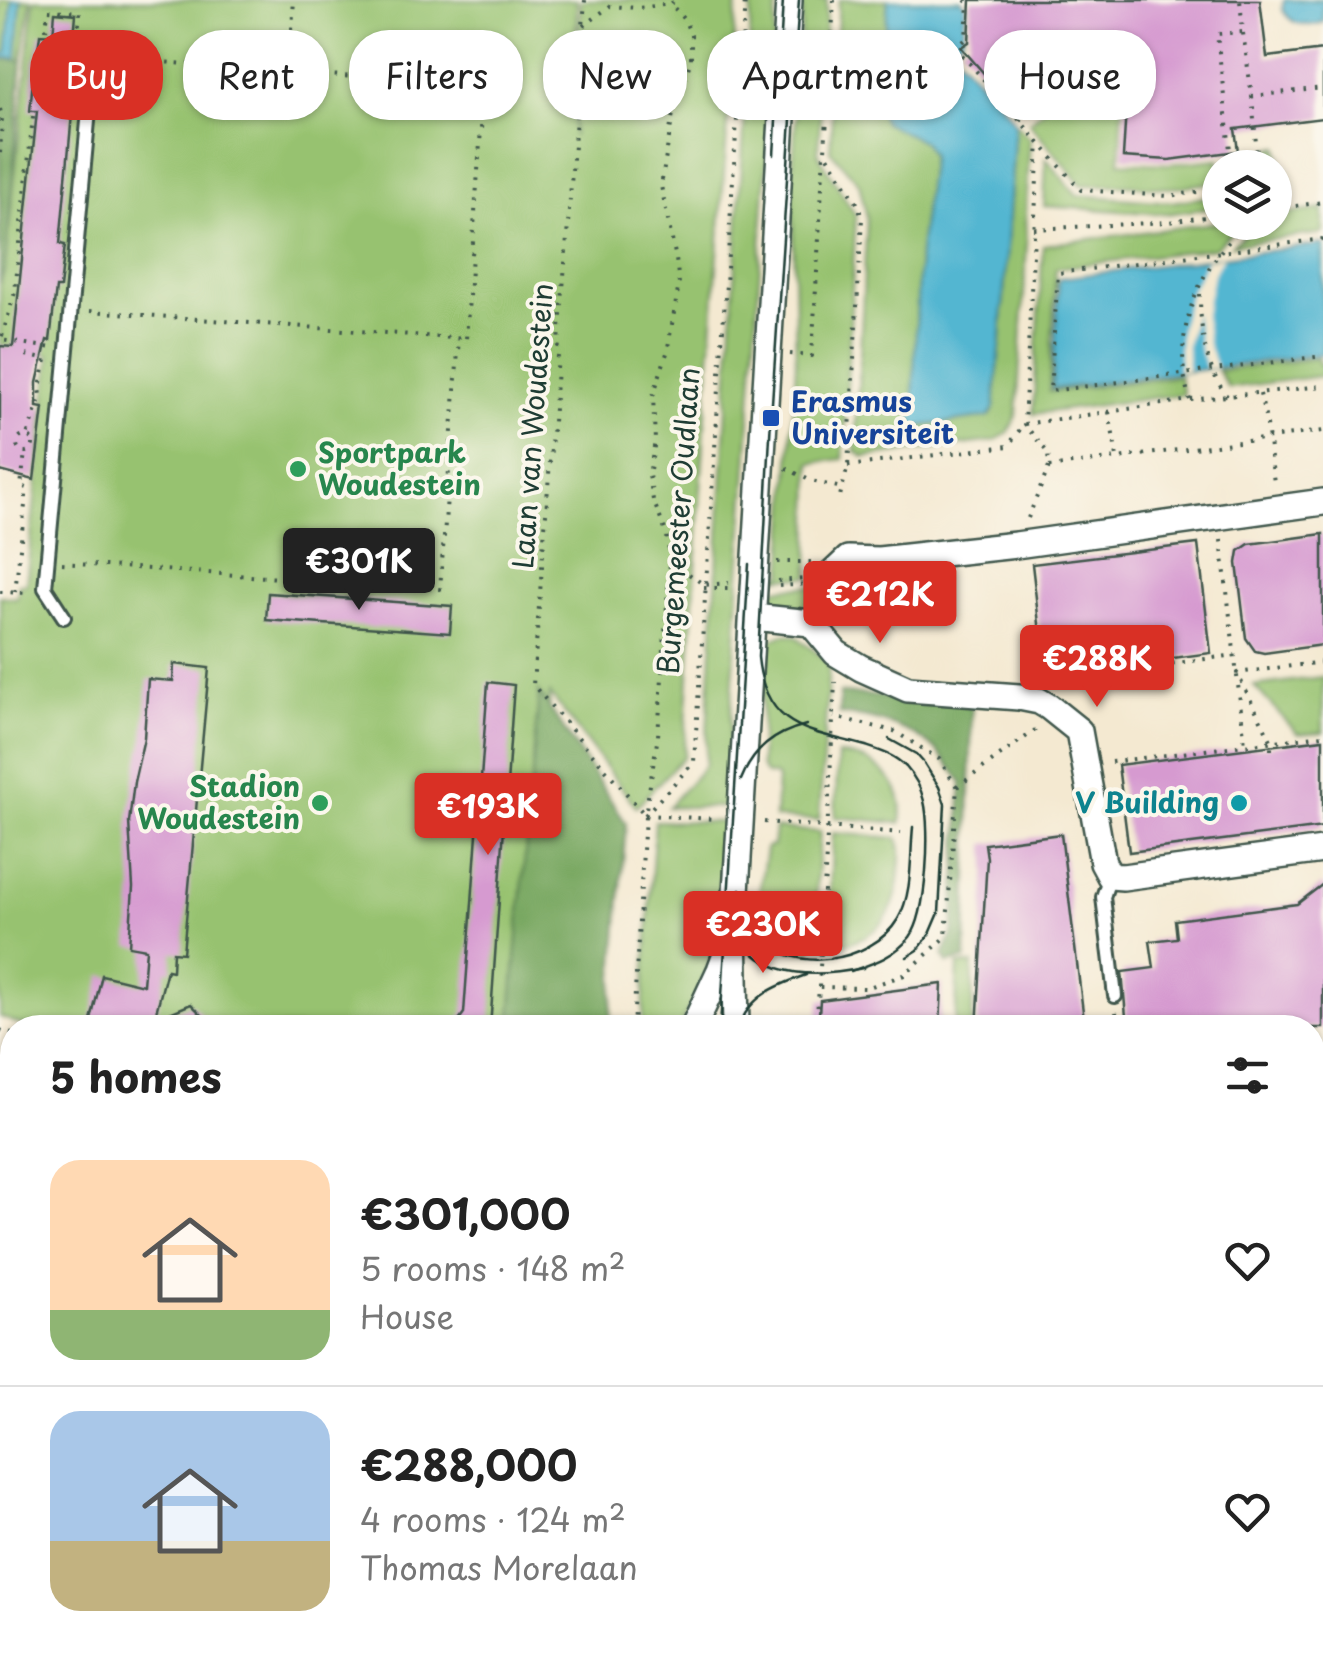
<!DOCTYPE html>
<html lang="en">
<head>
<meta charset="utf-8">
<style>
	:root { --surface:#fff; --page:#f6f6f6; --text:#222; --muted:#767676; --line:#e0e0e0; --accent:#d93025 }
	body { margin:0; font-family:"Playpen Sans",sans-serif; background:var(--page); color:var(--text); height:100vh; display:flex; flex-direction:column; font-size:38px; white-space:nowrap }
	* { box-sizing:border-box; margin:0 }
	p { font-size:32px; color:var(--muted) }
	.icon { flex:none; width:55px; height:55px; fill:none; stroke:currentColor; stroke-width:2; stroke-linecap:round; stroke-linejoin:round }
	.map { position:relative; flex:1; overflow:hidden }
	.sheet { position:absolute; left:0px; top:1015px; width:1325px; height:642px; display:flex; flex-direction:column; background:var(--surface); border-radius:40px 40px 0 0; box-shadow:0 2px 8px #0004 }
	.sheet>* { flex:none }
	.top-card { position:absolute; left:30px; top:30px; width:1265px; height:90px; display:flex; gap:20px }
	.buttons { position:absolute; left:1202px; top:150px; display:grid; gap:20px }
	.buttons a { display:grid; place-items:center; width:90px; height:90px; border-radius:50%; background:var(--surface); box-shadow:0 2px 8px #0004; font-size:50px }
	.price { position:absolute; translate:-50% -85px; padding:0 22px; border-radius:10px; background:var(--accent); color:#fff; font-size:32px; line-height:65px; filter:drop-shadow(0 2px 5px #0008) }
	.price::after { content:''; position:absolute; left:50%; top:60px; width:30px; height:22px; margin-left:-15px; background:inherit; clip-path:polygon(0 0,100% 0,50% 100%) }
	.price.active { background:#222; color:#fff }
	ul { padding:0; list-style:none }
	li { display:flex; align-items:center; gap:30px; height:250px; padding:0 50px }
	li+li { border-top:2px solid var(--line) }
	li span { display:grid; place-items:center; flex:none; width:280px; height:200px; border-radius:30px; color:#555 }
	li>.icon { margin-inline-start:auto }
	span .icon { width:120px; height:120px; fill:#fffc; stroke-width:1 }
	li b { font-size:42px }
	h2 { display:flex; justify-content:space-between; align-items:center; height:120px; padding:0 50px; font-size:42px }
	.tag { padding:0 35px; border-radius:40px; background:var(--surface); box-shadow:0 2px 8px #0004; font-size:35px; line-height:90px }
	.tag.active { background:var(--accent); color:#fff }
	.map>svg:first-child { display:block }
</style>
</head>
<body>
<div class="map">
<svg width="1323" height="1657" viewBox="0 0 1323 1657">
	<rect width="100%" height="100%" fill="#fbf7ec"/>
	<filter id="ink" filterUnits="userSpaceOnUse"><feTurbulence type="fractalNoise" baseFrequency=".01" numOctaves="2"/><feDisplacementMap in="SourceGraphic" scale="20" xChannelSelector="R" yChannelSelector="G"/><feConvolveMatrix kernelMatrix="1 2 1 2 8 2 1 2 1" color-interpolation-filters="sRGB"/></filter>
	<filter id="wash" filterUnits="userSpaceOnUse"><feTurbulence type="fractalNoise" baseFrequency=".0048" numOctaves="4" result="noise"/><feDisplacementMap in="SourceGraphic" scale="40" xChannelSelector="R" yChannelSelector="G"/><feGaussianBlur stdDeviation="2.25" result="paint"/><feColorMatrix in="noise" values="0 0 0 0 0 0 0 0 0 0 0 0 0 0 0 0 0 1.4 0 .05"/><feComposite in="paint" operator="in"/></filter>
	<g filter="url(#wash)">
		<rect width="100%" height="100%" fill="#f4e9d1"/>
		<g fill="#97c270" stroke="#5b8052" stroke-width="2.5">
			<path d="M 0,0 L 31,0 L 22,60 L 9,229 L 34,0 L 577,0 L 573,137 L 581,0 L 737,0 L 704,440 L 684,756 L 636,807 L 550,694 L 537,1027 L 29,1028 L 0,1017 L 0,596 L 17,598 L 19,584 L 26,584 L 50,355 L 0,346 Z"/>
			<path d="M 752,0 L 777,0 L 725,807 L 668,807 L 705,765 Z"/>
			<path d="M 803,0 L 827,0 L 818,154 L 856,216 L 843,459 L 811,463 L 809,577 L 769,578 L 769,575 L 783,574 L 796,364 L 792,179 Z"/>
			<path d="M 839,0 L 888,0 L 884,122 L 924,142 L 931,155 L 919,252 L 913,427 L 989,417 L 992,414 L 1001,338 L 1015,123 L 1030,138 L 1026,212 L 1027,243 L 1017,413 L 1009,432 L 994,441 L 864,457 L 855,451 L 867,218 L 859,183 L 830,150 Z"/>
			<path d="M 1099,66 L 1111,79 L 1124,81 L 1120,162 L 1169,164 L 1219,159 L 1220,182 L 1169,188 L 1130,185 L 1082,185 L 1029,122 L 1053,100 L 1061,101 Z"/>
			<path d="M 1279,147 L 1286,199 L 1278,200 L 1271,148 Z"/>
			<path d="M 1046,158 L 1077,195 L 1171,202 L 1220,195 L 1220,207 L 1166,214 L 1044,206 Z"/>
			<path d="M 1323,209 L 1323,233 L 1232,245 L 1259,223 L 1275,222 L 1275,215 Z"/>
			<path d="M 1220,222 L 1241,223 L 1215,248 L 1056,268 L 1049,392 L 1179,376 L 1183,394 L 1033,414 L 1043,245 Z"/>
			<path d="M 1318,358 L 1319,364 L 1323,364 L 1323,376 L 1228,388 L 1218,371 Z"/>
			<path d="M 814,586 L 814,595 C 808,608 796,609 784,609 L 774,600 L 773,589 Z"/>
			<path d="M 784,634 L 796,636 L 828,662 L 829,666 L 819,820 L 775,818 L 777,778 L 774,775 L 766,775 L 760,766 L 764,649 L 772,639 Z"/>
			<path d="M 1323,677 L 1323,732 L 1298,734 L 1254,686 Z"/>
			<path d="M 838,755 C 875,755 907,784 901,823 L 835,817 Z"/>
			<path d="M 655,821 L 724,822 C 720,868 721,918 709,963 C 703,986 689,1006 680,1027 L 642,1028 Z"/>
			<path d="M 775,828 L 820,832 L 812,953 C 739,948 759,901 766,850 L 767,847 L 773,846 Z"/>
			<path d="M 833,833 L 897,838 C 903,848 901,858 900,869 C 898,916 876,943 827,946 Z"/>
			<path d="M 973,964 L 972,1027 L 955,1027 L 958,965 Z"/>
			<path d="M 1312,1101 L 1323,1101 L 1323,1184 L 1313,1184 Z"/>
			<path d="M 0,1133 L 12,1138 L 12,1286 L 0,1292 Z"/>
			<path d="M 1313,1359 L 1323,1360 L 1323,1424 L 1313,1423 Z"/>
			<path d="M 12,1475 L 12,1645 L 591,1645 L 586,1657 L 0,1657 L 0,1481 Z"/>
			<path d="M 716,1645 L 778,1645 L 791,1657 L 728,1657 Z"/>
		</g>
		<g fill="#79a862" stroke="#4c724b" stroke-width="2.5">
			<path d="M 0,59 L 22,60 L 5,269 L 0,283 Z"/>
			<path d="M 539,692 L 626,823 L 610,1027 L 510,1027 Z"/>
			<path d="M 840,693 L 972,703 L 966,959 L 948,963 L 943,955 L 953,934 L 962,781 C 953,771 945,759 936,750 C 908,726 874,717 839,714 Z"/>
			<path d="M 305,1645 L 535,1645 L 539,1647 L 538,1657 L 297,1657 Z"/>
		</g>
		<g fill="#52b6d1" stroke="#387a82" stroke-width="2.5">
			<path d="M 12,0 L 21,0 L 17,58 L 0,58 L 0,53 L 7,53 Z"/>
			<path d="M 888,0 L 961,0 L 966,5 L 963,37 L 951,49 L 1007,111 L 1015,123 L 1001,338 L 994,408 L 989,417 L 912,427 L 919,252 L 931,155 L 924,142 L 884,122 L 880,114 Z"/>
			<path d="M 1284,0 L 1323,0 L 1323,22 C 1306,28 1291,25 1282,9 Z"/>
			<path d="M 1323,244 L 1323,354 L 1052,389 L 1059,278 Z"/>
		</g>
		<path fill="#f4e9d1" d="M 1223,257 L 1213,276 L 1205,315 L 1208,343 L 1217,368 L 1206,369 L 1199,348 L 1195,312 L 1187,345 L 1188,371 L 1178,372 L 1180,328 L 1189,294 L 1207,259 Z"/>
		<g id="blocks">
			<g fill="#d69ad0">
				<path d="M 971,0 L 1260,0 L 1267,57 L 1323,50 L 1323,118 L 1235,129 L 1238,151 L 1169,160 L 1123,157 L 1128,75 L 1111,74 L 1099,61 L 1092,67 L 1088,62 L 1057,90 L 995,86 L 961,47 L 969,42 Z"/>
				<path d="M 55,12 L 76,14 L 74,37 L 90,38 L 84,61 L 77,60 L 60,244 L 65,245 L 60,288 L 56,288 L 50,341 L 47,340 L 37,383 L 37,407 L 43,408 L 34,480 L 0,471 L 0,346 L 13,347 L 37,111 L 30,111 L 35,58 L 37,58 L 40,34 L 53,35 Z"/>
				<path d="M 1323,534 L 1323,645 L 1264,653 L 1255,651 L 1246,638 L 1237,563 L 1239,551 L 1249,544 Z"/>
				<path d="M 1198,544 L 1211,653 L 1045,675 L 1032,564 Z"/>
				<path d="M 268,593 L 452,606 L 450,633 L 266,620 Z"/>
				<path d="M 174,664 L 209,668 L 183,953 L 173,952 L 172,971 L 167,970 L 152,1028 L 110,1020 L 108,1028 L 106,1028 L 90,1024 L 102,975 L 143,985 L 146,949 L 129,946 L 133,887 L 129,822 L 134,782 L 144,738 L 148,679 L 173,681 Z"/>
				<path d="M 488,682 L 514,685 L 490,1028 L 453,1028 L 464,1013 Z"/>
				<path d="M 1323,739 L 1323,827 L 1129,852 L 1118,765 Z"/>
				<path d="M 1061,834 L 1085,1028 L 977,1028 L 987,858 L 985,844 Z"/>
				<path d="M 1323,884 L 1323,1028 L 1127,1028 L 1122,972 L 1154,968 L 1150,941 L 1177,938 L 1175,920 L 1297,904 Z"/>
				<path d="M 942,984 L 940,1028 L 818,1028 L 820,1000 Z"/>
				<path d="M 191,1004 L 215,1028 L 175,1028 L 165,1015 Z"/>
			</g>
		</g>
	</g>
	<g filter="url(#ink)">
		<use href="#blocks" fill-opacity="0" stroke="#3f574c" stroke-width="2.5"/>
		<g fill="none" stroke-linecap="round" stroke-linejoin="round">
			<g stroke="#3f574c" stroke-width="18">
				<g id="lane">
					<path d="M 64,617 L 45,588 L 94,56"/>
					<path d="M 1110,876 L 1103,897 L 1115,996"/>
					<path d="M 0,1327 L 12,1348"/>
				</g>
			</g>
			<g stroke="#3f574c" stroke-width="30">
				<g id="street">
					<path d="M 829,577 L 848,559 L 879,560 L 1016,545 L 1323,502"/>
					<path d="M 753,617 L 811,623 L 836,653 L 861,668 L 908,689 L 1019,697 L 1039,701 L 1049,707 L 1079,731 L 1103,863 L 1110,876 L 1123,877 L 1323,850"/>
					<path d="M 693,1028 L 720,970 L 729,946"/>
					<path d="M 736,1028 L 734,926 L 789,0"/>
					<path d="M 1312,1497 L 1323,1497"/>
					<path d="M 604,1657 L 608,1645"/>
					<path d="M 1138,1657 L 1138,1645"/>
				</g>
			</g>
			<g stroke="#3f574c" stroke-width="40">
				<path id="secondary" d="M 0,1084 L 12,1088"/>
			</g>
			<g stroke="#3f574c" stroke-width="42">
				<g id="primary">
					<path d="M 1312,1245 L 1323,1246"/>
					<path d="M 1312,1298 L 1323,1298"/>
					<path d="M 0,1374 L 12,1368"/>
					<path d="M 0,1431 L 12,1426"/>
				</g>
			</g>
			<g stroke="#3f574c" stroke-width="4" stroke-dasharray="2.5 8" stroke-linecap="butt">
				<path d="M 585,0 L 533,685 L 645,815"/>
				<path d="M 834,0 L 825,151 L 857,203 L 862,218 L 848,466 L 840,496"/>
				<path d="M 965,0 L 968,3 L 966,39 L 956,48 L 1081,190 L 1168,196 L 1220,189"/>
				<path d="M 584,26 L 610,6 L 638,8 L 671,4 L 674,0"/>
				<path d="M 46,30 L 48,10 L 80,12 L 78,33 L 95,34 L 95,38"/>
				<path d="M 1243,33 L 1252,96 L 1323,88"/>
				<path d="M 289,71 L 294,0"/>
				<path d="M 1252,96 L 1258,168"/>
				<path d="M 0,109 L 2,117 L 0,154"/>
				<path d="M 33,116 L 15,292 L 1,340 L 52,348"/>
				<path d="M 1020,121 L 1043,101 L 1043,88"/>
				<path d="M 1232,168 L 1217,34 L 1243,32 L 1240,0"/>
				<path d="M 1275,209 L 1323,202"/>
				<path d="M 1034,229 L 1168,222 L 1220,215"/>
				<path d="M 1323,239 L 1058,273 L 1050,391 L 1323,356"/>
				<path d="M 1200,294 C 1200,330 1205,367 1227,396"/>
				<path d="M 90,311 L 466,339 L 484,87 L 110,58"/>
				<path d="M 790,354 L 812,356 L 824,153"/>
				<path d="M 26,355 L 46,360 L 40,387 L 41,396 L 27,435"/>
				<path d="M 1260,394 L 1267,425 L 1274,483"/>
				<path d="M 1190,400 C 1169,336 1198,264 1249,222"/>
				<path d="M 1109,412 L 1117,457"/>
				<circle cx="25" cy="444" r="8"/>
				<path d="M 848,466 L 1008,446 L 1024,424 L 1190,400 L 1323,386"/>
				<path d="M 1049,467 L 1323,431"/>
				<path d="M 786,468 L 811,481 L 842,488"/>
				<path d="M 1028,518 L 1049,467 L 1048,453 L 1024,424 L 1039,141"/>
				<path d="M 1221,540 L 1245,744"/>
				<path d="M 670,560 L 667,535 L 653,500 L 649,475 L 655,441 L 653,396 L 667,353 L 679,284 L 676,259 L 661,186 L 673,113 L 691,60 L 691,35 L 685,21 L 671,4"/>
				<path d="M 777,562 L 813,562"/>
				<path d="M 62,563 L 440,589 L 459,338"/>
				<path d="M 778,581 L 804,579"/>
				<path d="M 779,586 L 809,584"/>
				<path d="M 704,588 L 729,588"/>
				<path d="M 0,592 L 30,593"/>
				<path d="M 15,592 L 27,488 L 21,486 L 25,452"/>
				<path d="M 1125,665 L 1125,670 L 1235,655"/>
				<path d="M 1271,750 L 1271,740 L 1237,673 L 1323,662"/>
				<path d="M 1111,762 L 1323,735"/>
				<path d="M 957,787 L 1038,728"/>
				<path d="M 645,815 L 694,762 L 745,0"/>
				<path d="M 645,815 L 715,819"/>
				<path d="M 764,822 L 901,833"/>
				<path d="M 819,987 L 835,682"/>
				<path d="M 1116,1012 L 1118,1028"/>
				<path d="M 633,1028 L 645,815 L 658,736 L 670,560 L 704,585 L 729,583"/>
				<path d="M 816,1028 L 819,987 L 866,988 L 904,975 L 946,937 L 957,787 L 939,759 L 894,731 L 834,717"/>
				<path d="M 0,1030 L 12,1034"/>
				<path d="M 0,1127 L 12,1132"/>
				<path d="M 1312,1192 L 1323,1192"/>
				<path d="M 0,1299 L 12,1291"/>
				<path d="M 1312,1351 L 1323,1352"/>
				<path d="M 0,1463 L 12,1493"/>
				<path d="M 0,1472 L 12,1466"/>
				<path d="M 72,1645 L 74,1657"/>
				<path d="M 104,1645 L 119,1657"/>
				<path d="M 639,1645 L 657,1657"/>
				<path d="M 713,1645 L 714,1649"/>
				<path d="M 8,1657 L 26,1645"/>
				<path d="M 523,1657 L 529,1645"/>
				<path d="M 943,1657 L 944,1645"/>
			</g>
			<use href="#lane" stroke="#fff" stroke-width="12"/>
			<use href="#street" stroke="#fff" stroke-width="25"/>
			<use href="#secondary" stroke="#fbe6c4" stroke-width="35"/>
			<use href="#primary" stroke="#f5c16b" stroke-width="38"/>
			<g stroke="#1f3d34" stroke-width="2.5">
				<path d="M 799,0 L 771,418 L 758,657 C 765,729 807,730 866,746 C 881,751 894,755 906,767 C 915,777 921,788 924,801 C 931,829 927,914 910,937 C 894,957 874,963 851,971"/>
				<path d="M 774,155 L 783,0"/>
				<path d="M 889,739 L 916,754 L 924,763 L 939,787 L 945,804 L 939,913 L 930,934 L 918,950 L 907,957"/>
				<path d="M 741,780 C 753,750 774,733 806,725"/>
				<path d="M 740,889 C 743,903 746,920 756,932 C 788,977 872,963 898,919 C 913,893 910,856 913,827"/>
				<path d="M 731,911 C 746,978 807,980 863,968"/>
				<path d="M 720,1028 L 749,564"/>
				<path d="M 739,1028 C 748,996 778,985 806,975"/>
				<path d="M 0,1104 L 12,1109"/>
				<path d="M 675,1645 L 678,1657"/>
			</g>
		</g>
	</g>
	<rect fill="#1a4fb4" stroke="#fbf7ec" stroke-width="4" x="761" y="408" width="20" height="20" rx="5"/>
	<g fill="#2e9e5b" stroke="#fbf7ec" stroke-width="4">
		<circle cx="298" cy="469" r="10"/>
		<circle cx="320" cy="803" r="10"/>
	</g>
	<circle fill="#0f9aa8" stroke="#fbf7ec" stroke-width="4" cx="1239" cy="803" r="10"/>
	<g text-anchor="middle" stroke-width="8" stroke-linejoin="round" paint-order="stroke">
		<g font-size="28" font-weight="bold" fill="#164399" stroke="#fbf7ec" text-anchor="start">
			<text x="791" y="412">Erasmus<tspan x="791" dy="32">Universiteit</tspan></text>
		</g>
		<g font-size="28" fill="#1f3d34" stroke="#fbf7ec">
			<text transform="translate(533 426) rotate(-86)" y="10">Laan van Woudestein</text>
			<text transform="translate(679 521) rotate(-86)" y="10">Burgemeester Oudlaan</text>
		</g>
		<g font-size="28" font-weight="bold" fill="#27864d" stroke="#fbf7ec" text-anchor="start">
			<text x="318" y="463">Sportpark<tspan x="318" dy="32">Woudestein</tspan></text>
			<text x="300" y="797" text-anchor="end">Stadion<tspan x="300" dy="32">Woudestein</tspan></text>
		</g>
		<g font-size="28" font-weight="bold" fill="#0d838f" stroke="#fbf7ec" text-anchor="end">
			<text x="1219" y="813">V Building</text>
		</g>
	</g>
</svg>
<div class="buttons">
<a><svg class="icon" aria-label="layers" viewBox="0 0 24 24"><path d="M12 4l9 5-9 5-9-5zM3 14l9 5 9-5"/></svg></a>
</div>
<b class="price active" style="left:359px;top:613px">€301K</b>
<b class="price" style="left:880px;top:646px">€212K</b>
<b class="price" style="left:1097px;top:710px">€288K</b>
<b class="price" style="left:488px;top:858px">€193K</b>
<b class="price" style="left:763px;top:976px">€230K</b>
<div class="top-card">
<a class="tag active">Buy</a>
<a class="tag">Rent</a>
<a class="tag">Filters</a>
<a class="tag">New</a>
<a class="tag">Apartment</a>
<a class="tag">House</a>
</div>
<section class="sheet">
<h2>5 homes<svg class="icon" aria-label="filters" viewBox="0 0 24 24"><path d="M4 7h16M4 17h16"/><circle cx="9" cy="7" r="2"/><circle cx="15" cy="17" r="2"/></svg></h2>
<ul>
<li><span style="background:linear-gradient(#ffd9b3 75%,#8fb573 0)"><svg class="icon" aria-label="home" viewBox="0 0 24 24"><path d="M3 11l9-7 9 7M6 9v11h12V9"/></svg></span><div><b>€301,000</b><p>5 rooms · 148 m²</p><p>House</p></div><svg class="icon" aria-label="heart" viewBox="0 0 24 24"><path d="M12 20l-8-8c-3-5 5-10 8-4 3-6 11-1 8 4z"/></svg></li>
<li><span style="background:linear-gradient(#a9c7e8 65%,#c2b280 0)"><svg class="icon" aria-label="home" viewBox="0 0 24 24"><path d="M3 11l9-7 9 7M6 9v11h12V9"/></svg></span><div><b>€288,000</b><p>4 rooms · 124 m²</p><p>Thomas Morelaan</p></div><svg class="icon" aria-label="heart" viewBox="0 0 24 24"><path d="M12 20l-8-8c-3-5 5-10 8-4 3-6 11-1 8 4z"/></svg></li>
</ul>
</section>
</div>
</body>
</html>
